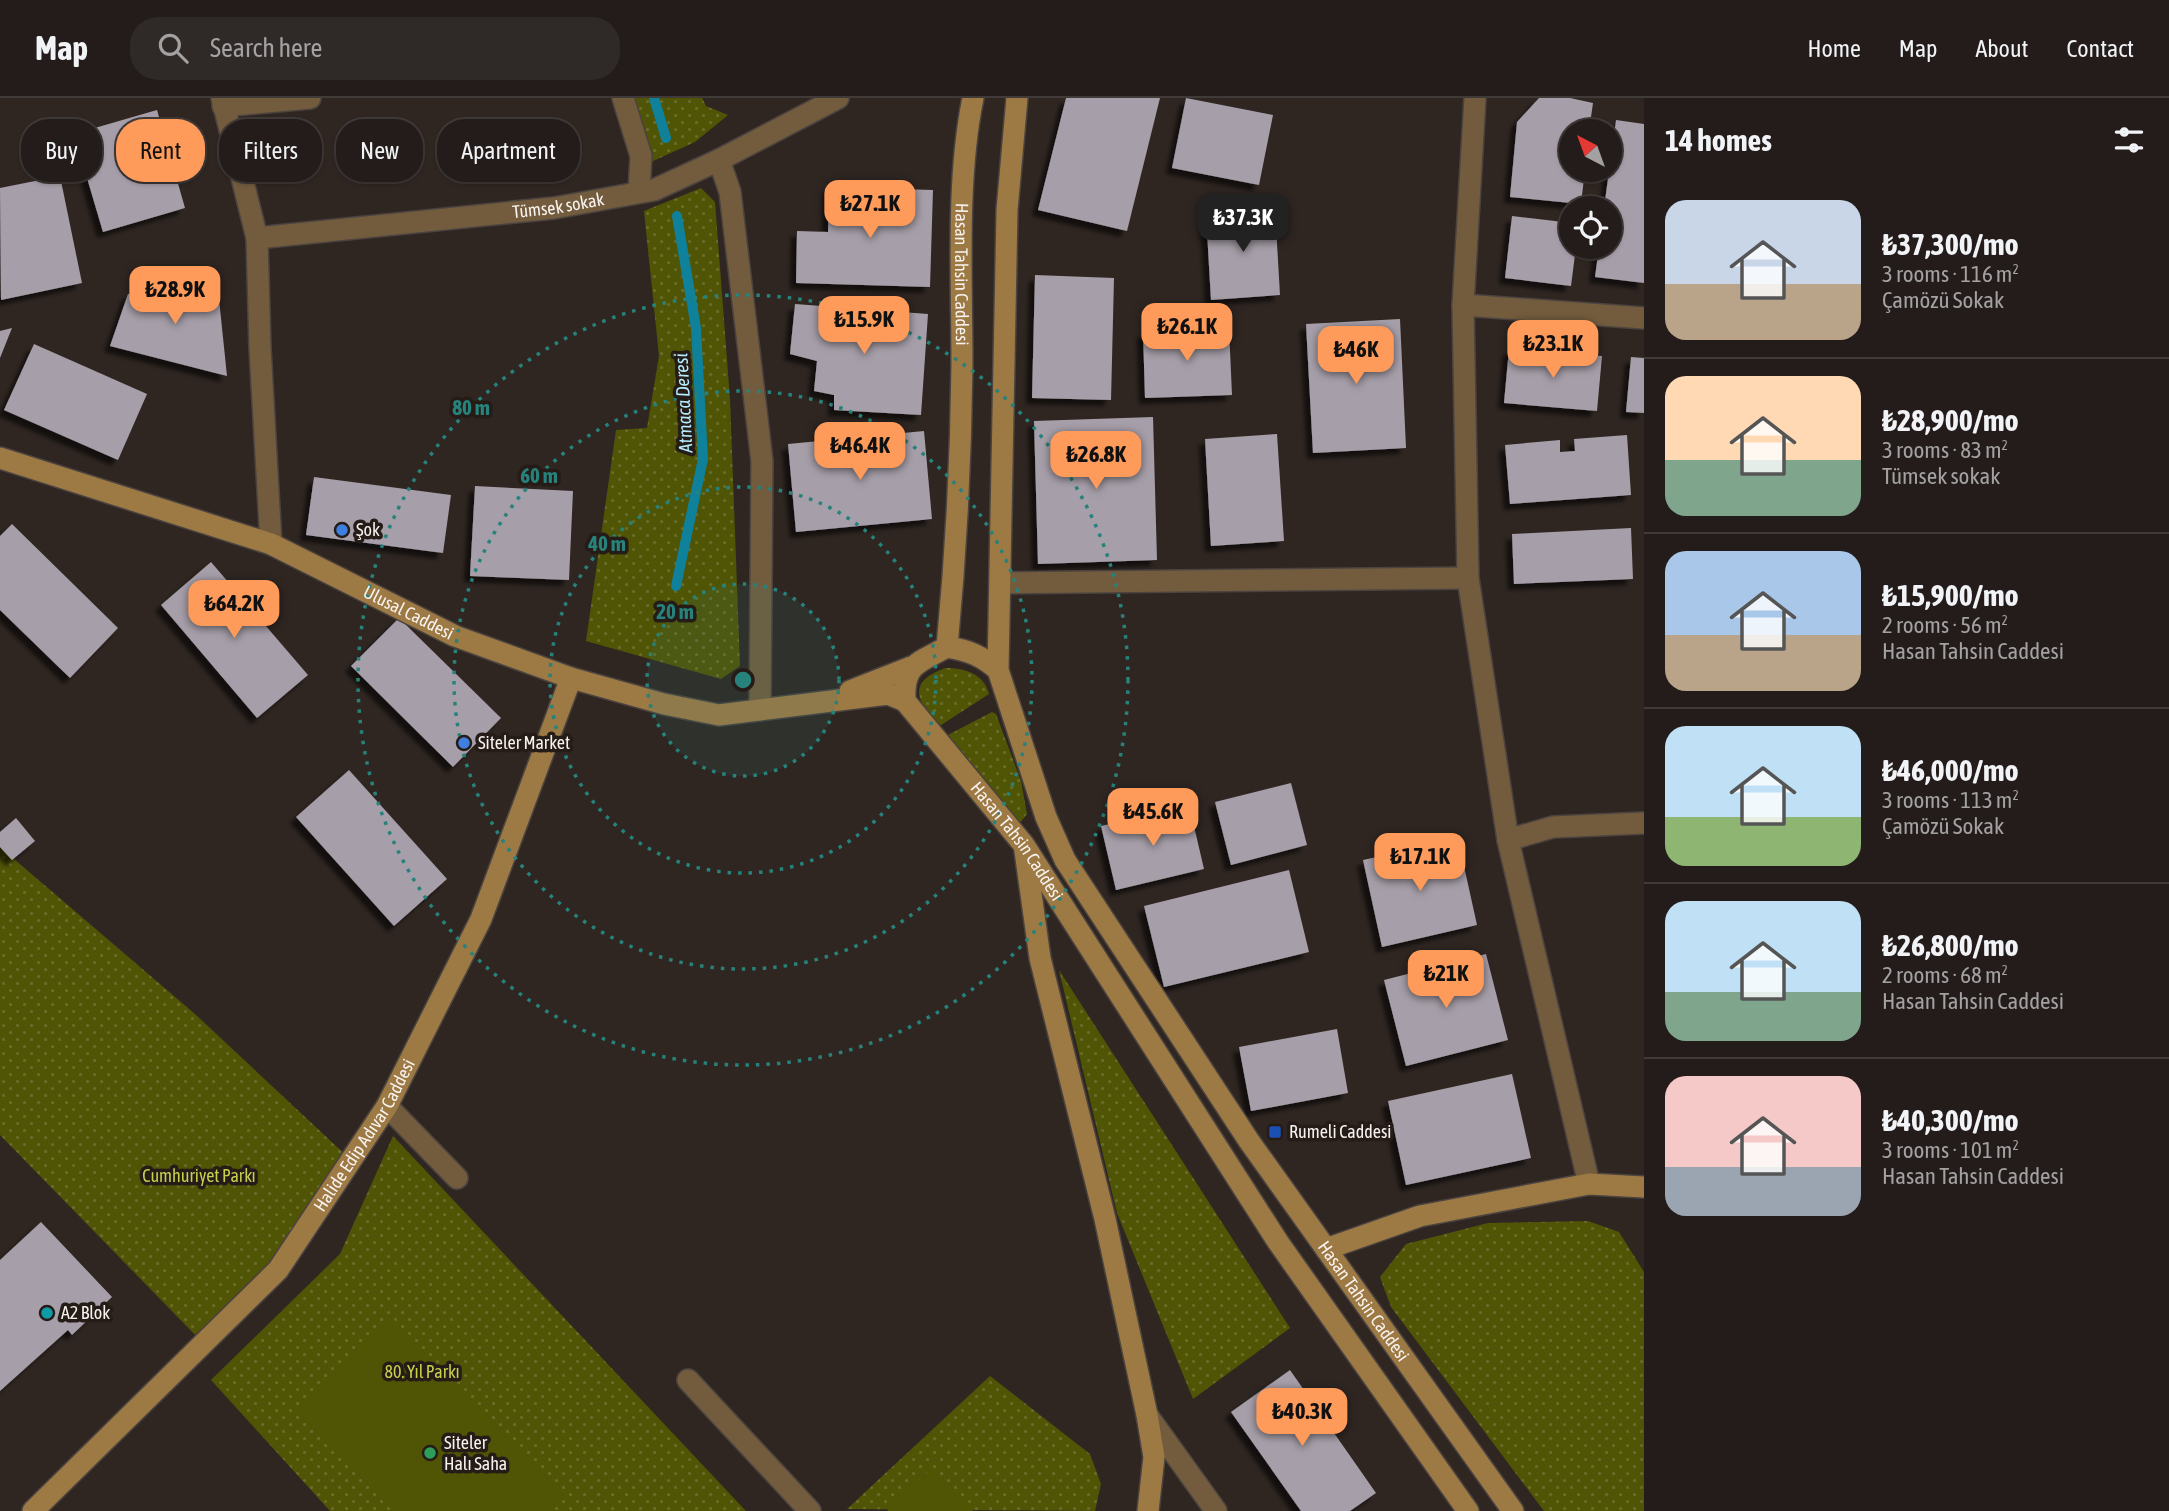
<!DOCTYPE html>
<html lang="en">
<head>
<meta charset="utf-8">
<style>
	:root { --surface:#231c1a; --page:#2f2927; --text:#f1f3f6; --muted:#a3a1a2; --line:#403a39; --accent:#ff9b5a }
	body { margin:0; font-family:"Asap Condensed",sans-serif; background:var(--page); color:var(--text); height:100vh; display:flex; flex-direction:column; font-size:26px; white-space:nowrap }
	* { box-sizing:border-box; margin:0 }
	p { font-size:23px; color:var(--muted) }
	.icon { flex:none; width:38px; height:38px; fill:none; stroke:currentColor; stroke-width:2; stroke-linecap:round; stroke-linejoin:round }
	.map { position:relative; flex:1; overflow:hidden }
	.drawer { display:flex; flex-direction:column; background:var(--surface); width:525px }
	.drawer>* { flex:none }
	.guide { position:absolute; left:21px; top:21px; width:665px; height:63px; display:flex; gap:14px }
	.needle { width:46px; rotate:319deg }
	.controls { position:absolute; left:1559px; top:21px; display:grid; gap:14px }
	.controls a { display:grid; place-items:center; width:63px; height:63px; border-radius:50%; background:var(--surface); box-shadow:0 2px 5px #0004,0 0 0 2px var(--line); font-size:35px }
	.price { position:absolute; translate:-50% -60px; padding:0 16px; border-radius:14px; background:var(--accent); color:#111; font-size:23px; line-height:46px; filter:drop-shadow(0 2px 4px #0008) }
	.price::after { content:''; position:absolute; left:50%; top:42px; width:21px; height:16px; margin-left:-10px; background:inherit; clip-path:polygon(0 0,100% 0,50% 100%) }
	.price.selected { background:#222; color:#fff }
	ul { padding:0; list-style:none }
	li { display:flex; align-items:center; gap:21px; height:175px; padding:0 21px }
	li+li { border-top:2px solid var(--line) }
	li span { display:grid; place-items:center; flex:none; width:196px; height:140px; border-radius:21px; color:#555 }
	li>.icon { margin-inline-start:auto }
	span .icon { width:84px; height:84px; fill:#fffc; stroke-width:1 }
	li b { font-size:30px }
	h2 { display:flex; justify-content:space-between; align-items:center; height:84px; padding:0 21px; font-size:30px }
	.chip { padding:0 24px; border-radius:28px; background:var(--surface); box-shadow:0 2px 5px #0004,0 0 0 2px var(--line); font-size:24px; line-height:63px }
	.chip.selected { background:var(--accent); color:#111 }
	header { display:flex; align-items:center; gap:42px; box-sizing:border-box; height:98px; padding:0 35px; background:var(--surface); border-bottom:2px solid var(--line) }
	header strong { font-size:33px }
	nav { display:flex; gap:38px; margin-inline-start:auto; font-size:24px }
	.search { width:490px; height:63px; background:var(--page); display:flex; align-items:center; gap:18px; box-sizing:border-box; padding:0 24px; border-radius:28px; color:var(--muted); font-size:26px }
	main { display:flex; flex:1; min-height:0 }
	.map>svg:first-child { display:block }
</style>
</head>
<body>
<header>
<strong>Map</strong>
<div class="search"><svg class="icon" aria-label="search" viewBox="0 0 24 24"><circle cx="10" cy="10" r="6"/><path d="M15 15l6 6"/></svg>Search here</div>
<nav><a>Home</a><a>Map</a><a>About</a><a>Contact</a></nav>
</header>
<main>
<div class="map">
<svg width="1644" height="1413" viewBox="0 0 1644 1413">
	<defs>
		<pattern id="grass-dots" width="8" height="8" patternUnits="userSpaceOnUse" patternTransform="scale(1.75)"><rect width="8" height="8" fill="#505405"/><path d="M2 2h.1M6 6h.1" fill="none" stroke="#6a6d2a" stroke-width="1.8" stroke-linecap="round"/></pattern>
		<filter id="shadow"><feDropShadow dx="-6" dy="6" stdDeviation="2" flood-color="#0009"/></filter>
	</defs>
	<rect width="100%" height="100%" fill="#2f2622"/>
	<g fill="url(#grass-dots)">
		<path d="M 625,0 L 702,0 L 706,8 L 728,17 L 695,44 L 651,64 Z"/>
		<path d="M 701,90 L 715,104 L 730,301 L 740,568 L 721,581 L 586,543 L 616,332 L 647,330 L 659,258 L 644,113 Z"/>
		<path d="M 946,570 C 965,570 984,576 989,596 L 938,629 C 918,603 905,584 946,570 Z"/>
		<path d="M 992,614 L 996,616 L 1021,683 L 1027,716 L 1019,726 L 944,639 Z"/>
		<path d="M 0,749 L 195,916 L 351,1062 L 266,1184 L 204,1246 L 0,1037 Z"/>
		<path d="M 1059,872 L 1290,1230 L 1193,1301 L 1117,1115 Z"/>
		<path d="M 393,1038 L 746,1413 L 330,1413 L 211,1282 L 340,1156 Z"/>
		<path d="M 1588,1123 L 1619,1134 L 1644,1174 L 1644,1413 L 1544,1413 L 1391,1209 L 1380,1179 L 1406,1146 L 1488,1125 Z"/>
		<path d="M 990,1278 L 1090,1356 L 1101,1386 L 1095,1413 L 847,1411 Z"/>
	</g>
	<g fill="#505405">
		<path d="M 391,1219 L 563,1396 L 545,1413 L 393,1413 L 298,1314 Z"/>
		<path d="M 932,1370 L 973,1413 L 887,1413 Z"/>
	</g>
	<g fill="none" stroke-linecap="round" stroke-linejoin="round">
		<g stroke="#10819b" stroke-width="10">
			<path d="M 654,0 L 666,40"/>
			<path d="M 676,488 L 703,361 L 696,230 L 677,118"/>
		</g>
	</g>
	<g fill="#a69ea8" filter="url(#shadow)">
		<path d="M 1066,0 L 1160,0 L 1127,133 L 1038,112 Z"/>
		<path d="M 1186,0 L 1273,17 L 1259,87 L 1172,70 Z"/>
		<path d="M 1539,0 L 1570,0 L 1593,5 L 1589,33 L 1572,33 L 1572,72 L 1585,72 L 1581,106 L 1510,99 L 1517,24 Z"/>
		<path d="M 157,12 L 185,110 L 103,134 L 74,36 Z"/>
		<path d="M 1616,22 L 1644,26 L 1644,185 L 1595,179 L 1599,149 L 1610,149 L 1610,110 L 1604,110 Z"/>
		<path d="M 60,78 L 82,185 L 1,202 L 0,90 Z"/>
		<path d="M 829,89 L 933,92 L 930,189 L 796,185 L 797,133 L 828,134 Z"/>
		<path d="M 1275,111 L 1280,197 L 1211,202 L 1206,116 Z"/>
		<path d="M 1512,118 L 1572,125 L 1572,149 L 1576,149 L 1571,188 L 1505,180 Z"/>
		<path d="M 1035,177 L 1114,180 L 1111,302 L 1032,300 Z"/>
		<path d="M 217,182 L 227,278 L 110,248 L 128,196 Z"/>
		<path d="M 795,206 L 928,216 L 921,317 L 834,312 L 834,297 L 814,293 L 817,263 L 790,256 Z"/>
		<path d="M 1400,221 L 1406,350 L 1313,355 L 1306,226 Z"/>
		<path d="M 12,230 L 0,260 L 0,233 Z"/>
		<path d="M 1229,230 L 1232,297 L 1145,300 L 1143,234 Z"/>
		<path d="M 34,246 L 147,296 L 118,362 L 4,312 Z"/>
		<path d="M 1509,251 L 1602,258 L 1597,313 L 1504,305 Z"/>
		<path d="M 1631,259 L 1644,260 L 1644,315 L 1626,314 Z"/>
		<path d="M 1153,319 L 1157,462 L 1038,466 L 1034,323 Z"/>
		<path d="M 924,333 L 932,421 L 796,434 L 788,346 Z"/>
		<path d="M 1277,336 L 1284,443 L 1211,448 L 1205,341 Z"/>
		<path d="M 1627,337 L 1631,397 L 1510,406 L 1505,347 L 1560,342 L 1560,354 L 1575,353 L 1574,341 Z"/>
		<path d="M 314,379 L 451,397 L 443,455 L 306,437 Z"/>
		<path d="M 475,388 L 573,393 L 569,482 L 470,478 Z"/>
		<path d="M 12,426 L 118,530 L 70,580 L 0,512 L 0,438 Z"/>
		<path d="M 1631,430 L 1633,481 L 1514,486 L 1512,436 Z"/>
		<path d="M 211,464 L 308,577 L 257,620 L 161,507 Z"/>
		<path d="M 399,520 L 501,620 L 453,669 L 351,568 Z"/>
		<path d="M 349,672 L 447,781 L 394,828 L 296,719 Z"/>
		<path d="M 1291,685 L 1307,747 L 1231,767 L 1215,704 Z"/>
		<path d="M 1189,707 L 1204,771 L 1116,792 L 1101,728 Z"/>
		<path d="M 16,720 L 35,743 L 12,762 L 0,749 L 0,734 Z"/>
		<path d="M 1458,741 L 1477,827 L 1382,849 L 1363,762 Z"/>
		<path d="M 1289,772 L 1309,854 L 1164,889 L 1144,808 Z"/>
		<path d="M 1486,856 L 1508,942 L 1406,968 L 1384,882 Z"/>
		<path d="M 1337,931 L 1348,995 L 1251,1013 L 1239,949 Z"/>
		<path d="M 1512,976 L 1531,1060 L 1406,1087 L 1388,1003 Z"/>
		<path d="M 41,1124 L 112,1199 L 72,1237 L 68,1232 L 0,1293 L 0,1162 Z"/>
		<path d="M 1290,1272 L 1376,1395 L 1350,1413 L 1301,1413 L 1231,1314 Z"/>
	</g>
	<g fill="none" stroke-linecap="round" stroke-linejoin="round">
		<g stroke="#4b433f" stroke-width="24">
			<g id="street">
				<path d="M 222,0 L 257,140 L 260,250 L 271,446"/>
				<path d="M 623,0 L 641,58 L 639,94"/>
				<path d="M 1475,0 L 1463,207 L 1468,480 L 1508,742 L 1589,1086"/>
				<path d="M 223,8 L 310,0"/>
				<path d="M 719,62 L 730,94 L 762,363 L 760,612"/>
				<path id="s1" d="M 257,140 L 554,110 L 654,92 L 719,62 L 838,0"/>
				<path d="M 1463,207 L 1644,220"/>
				<path d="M 1001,485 L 1468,480"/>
				<path d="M 1508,742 L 1553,729 L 1644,725"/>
				<path d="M 387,1008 L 457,1080"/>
				<path d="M 688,1282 L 810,1413"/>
				<path d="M 1147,1317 L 1216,1413"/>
			</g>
		</g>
		<g stroke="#4b433f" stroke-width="24">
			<g id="secondary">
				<path id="s2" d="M 973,0 C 956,82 962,182 962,266 C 961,361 956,455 947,549 C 918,565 903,566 905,603 L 1024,747 L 1278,1144 L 1468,1413"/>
				<path id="s3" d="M 1017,0 L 1007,112 L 998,572 L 1046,719 L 1065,762 L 1249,1043 L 1513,1413"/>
				<path id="s4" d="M 0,360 L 271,446 L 455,538 L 571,580 L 664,606 L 719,617 L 888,596 L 905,603"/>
				<path d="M 947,549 C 968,552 982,558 998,572"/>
				<path d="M 850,593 L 911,569"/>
				<path d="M 1025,753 L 1040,860 L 1105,1121 L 1147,1317 L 1154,1359 L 1148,1413"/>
				<path d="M 1326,1151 L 1420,1118 L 1589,1086 L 1644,1089"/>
				<path id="s5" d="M 33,1413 L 278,1172 L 387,1008 L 481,821 L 571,580"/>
			</g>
		</g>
		<use href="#street" stroke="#735c3d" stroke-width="21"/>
		<use href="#secondary" stroke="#9d7944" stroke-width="21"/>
	</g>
	<circle cx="743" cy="582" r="96" fill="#26827b" fill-opacity=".12"/>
	<g fill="none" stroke="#26827b" stroke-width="3.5" stroke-dasharray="3.5 7">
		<circle cx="743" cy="582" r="96"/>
		<circle cx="743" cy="582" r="193"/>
		<circle cx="743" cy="582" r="289"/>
		<circle cx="743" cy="582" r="385"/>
	</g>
	<g fill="#3f7fe0" stroke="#251c18" stroke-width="2.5">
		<circle cx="342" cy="432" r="7"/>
		<circle cx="464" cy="645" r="7"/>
	</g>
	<rect fill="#1a4fb4" stroke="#251c18" stroke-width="2.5" x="1268" y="1027" width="14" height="14" rx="3.5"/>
	<circle fill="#0f9aa8" stroke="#251c18" stroke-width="2.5" cx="47" cy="1215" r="7"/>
	<circle fill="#2e9e5b" stroke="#251c18" stroke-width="2.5" cx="430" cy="1355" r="7"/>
	<g text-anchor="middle" stroke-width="7" stroke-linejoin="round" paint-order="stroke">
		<g font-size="18" fill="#f8f2ef" stroke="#251c18">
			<text dy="6" stroke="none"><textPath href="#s1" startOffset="303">Tümsek sokak</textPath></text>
			<text dy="6" stroke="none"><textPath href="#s2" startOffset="177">Hasan Tahsin Caddesi</textPath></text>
			<text dy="6" stroke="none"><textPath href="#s4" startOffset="438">Ulusal Caddesi</textPath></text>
			<text dy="6" stroke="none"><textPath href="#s2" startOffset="805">Hasan Tahsin Caddesi</textPath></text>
			<text dy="6" stroke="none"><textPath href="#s5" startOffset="504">Halide Edip Adıvar Caddesi</textPath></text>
			<text dy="6" stroke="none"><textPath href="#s3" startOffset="1307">Hasan Tahsin Caddesi</textPath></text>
		</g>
		<g font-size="18" fill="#f8f2ef" stroke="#251c18" text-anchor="start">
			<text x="356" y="438">Şok</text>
			<text x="478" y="651">Siteler Market</text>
			<text x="1289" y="1040">Rumeli Caddesi</text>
			<text x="61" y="1221">A2 Blok</text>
			<text x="444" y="1351">Siteler<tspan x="444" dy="21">Halı Saha</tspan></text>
		</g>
		<g font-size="18" fill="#c7cf4c" stroke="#251c18">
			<text x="199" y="1084">Cumhuriyet Parkı</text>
			<text x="422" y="1280">80. Yıl Parkı</text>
		</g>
		<g font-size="19" font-style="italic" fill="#b4ebfd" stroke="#251c18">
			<text transform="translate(683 305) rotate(-93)" y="7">Atmaca Deresi</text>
		</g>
	</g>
	<circle cx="743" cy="582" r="10" fill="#26827b" stroke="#251c18" stroke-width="3.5"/>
	<g font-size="21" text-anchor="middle" font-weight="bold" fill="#26827b" stroke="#251c18" stroke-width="7" stroke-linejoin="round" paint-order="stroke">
		<text x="471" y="317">80 m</text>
		<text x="539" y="385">60 m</text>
		<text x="607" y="453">40 m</text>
		<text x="675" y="521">20 m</text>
	</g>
</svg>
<div class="controls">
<a><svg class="needle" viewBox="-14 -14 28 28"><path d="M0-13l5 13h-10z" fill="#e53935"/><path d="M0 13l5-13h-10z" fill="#a3a1a2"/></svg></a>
<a><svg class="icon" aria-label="locate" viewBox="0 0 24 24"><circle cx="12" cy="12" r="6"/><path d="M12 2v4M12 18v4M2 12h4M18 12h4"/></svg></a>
</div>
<b class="price" style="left:870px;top:142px">₺27.1K</b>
<b class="price selected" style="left:1243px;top:156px">₺37.3K</b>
<b class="price" style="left:175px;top:228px">₺28.9K</b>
<b class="price" style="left:864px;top:258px">₺15.9K</b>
<b class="price" style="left:1187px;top:265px">₺26.1K</b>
<b class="price" style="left:1553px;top:282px">₺23.1K</b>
<b class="price" style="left:1356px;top:288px">₺46K</b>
<b class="price" style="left:860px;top:384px">₺46.4K</b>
<b class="price" style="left:1096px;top:393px">₺26.8K</b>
<b class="price" style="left:234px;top:542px">₺64.2K</b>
<b class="price" style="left:1153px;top:750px">₺45.6K</b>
<b class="price" style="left:1420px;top:795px">₺17.1K</b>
<b class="price" style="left:1446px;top:912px">₺21K</b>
<b class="price" style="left:1302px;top:1350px">₺40.3K</b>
<div class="guide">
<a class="chip">Buy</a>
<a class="chip selected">Rent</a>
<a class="chip">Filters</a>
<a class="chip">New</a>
<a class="chip">Apartment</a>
</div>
</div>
<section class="drawer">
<h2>14 homes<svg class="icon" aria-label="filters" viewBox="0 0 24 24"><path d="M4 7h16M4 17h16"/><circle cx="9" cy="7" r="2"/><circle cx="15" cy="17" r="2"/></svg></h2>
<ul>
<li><span style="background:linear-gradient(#c9d6e8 60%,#b9a48a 0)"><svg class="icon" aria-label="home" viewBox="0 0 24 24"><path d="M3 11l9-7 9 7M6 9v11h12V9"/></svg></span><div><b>₺37,300/mo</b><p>3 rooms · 116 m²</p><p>Çamözü Sokak</p></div></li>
<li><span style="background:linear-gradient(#ffd9b3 60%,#7fa58c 0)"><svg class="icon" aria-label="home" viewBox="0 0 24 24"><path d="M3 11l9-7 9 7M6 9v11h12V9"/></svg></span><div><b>₺28,900/mo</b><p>3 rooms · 83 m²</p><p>Tümsek sokak</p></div></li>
<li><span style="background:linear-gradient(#a9c7e8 60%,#b9a48a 0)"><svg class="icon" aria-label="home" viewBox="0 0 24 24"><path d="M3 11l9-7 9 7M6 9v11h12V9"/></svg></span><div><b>₺15,900/mo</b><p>2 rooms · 56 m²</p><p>Hasan Tahsin Caddesi</p></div></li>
<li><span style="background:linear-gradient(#bfe0f5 65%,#8fb573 0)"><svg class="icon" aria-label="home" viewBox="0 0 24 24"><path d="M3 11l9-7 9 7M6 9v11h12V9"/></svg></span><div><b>₺46,000/mo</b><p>3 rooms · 113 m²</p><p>Çamözü Sokak</p></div></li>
<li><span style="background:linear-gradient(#bfe0f5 65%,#7fa58c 0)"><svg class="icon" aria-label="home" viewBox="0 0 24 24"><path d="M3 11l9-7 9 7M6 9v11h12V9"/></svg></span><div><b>₺26,800/mo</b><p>2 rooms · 68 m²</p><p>Hasan Tahsin Caddesi</p></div></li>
<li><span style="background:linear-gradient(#f6c9c9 65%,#9aa5b1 0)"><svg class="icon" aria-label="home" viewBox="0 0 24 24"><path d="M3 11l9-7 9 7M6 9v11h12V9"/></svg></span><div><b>₺40,300/mo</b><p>3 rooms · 101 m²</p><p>Hasan Tahsin Caddesi</p></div></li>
</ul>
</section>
</main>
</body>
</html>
